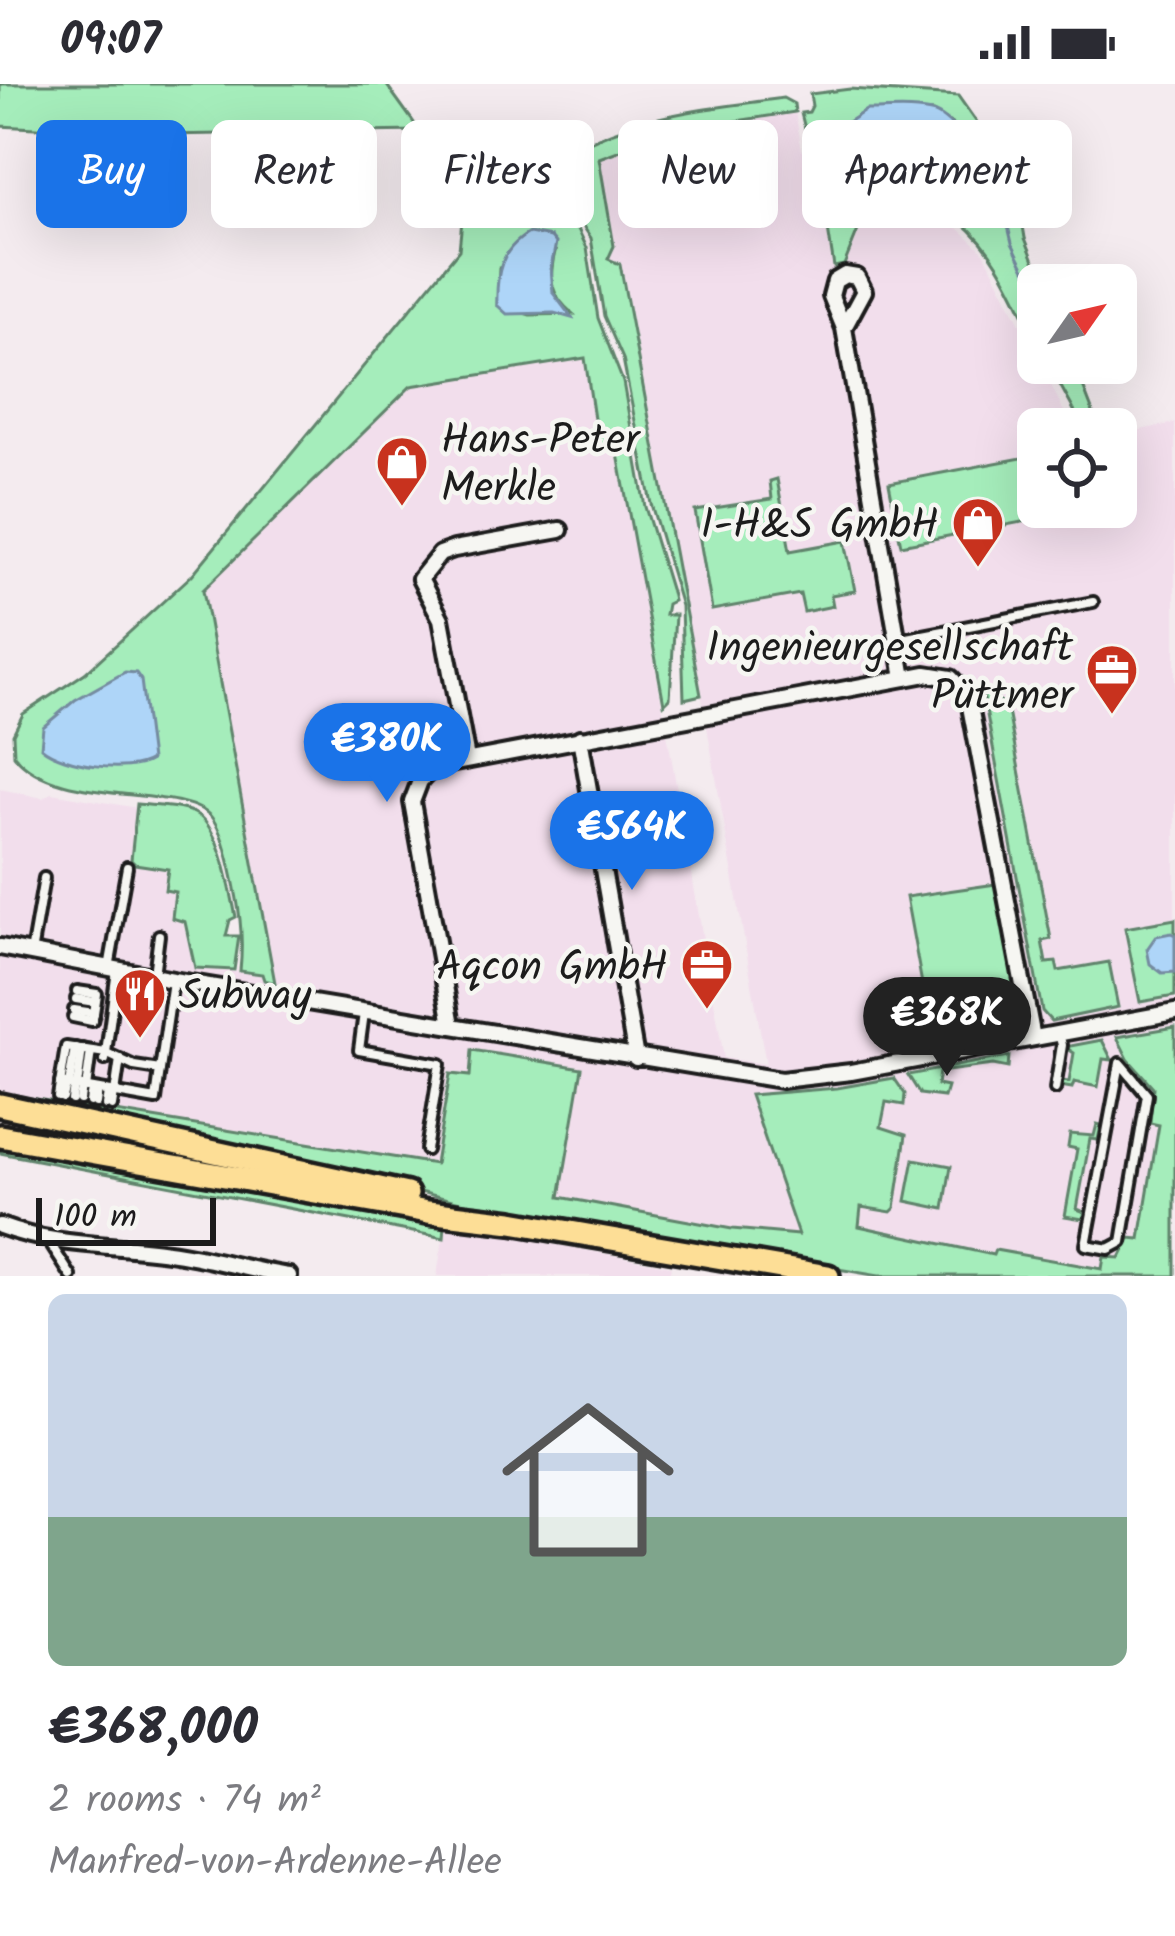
<!DOCTYPE html>
<html lang="en">
<head>
<meta charset="utf-8">
<style>
	:root { --surface:#fff; --page:#f2f2f3; --text:#2b2b33; --muted:#7c7c81; --line:#e1e1e2; --accent:#1a73e8 }
	body { margin:0; font-family:Kalam,sans-serif; background:var(--page); color:var(--text); height:100vh; display:flex; flex-direction:column; font-size:45px; white-space:nowrap }
	* { box-sizing:border-box; margin:0 }
	p { font-size:39px; color:var(--muted) }
	.icon { flex:none; width:66px; height:66px; fill:none; stroke:currentColor; stroke-width:2; stroke-linecap:round; stroke-linejoin:round }
	.map { position:relative; height:1192px; overflow:hidden }
	.drawer { display:flex; flex-direction:column; background:var(--surface); flex:1 }
	.drawer>* { flex:none }
	.guide { position:absolute; left:36px; top:36px; width:1104px; height:108px; display:flex; gap:24px }
	.needle { width:78px; rotate:56deg }
	.buttons { position:absolute; left:1017px; top:180px; display:grid; gap:24px }
	.buttons a { display:grid; place-items:center; width:120px; height:120px; border-radius:18px; background:var(--surface); box-shadow:0 12px 48px #0002; font-size:60px }
	.scale { position:absolute; left:36px; bottom:30px; width:180px; box-sizing:border-box; padding-left:12px; border:6px solid #1c1c1c; border-top:0; font-size:33px; line-height:42px; white-space:nowrap; color:#1c1c1c; -webkit-text-stroke:9px #f6f6f2; paint-order:stroke }
	.price { position:absolute; translate:-50% -102px; padding:0 27px; border-radius:42px; background:var(--accent); color:#fff; font-size:39px; line-height:78px; filter:drop-shadow(0 3px 6px #0008) }
	.price::after { content:''; position:absolute; left:50%; top:72px; width:36px; height:27px; margin-left:-18px; background:inherit; clip-path:polygon(0 0,100% 0,50% 100%) }
	.price.active { background:#222; color:#fff }
	ul { padding:0; list-style:none }
	li { display:grid; align-content:center; gap:24px; height:636px; padding:0 48px }
	li+li { border-top:3px solid var(--line) }
	li span { display:grid; place-items:center; height:372px; border-radius:18px; color:#555 }
	li>.icon { margin-inline-start:auto }
	span .icon { width:216px; height:216px; fill:#fffc; stroke-width:1 }
	li b { font-size:51px }
	.pill { padding:0 42px; border-radius:18px; background:var(--surface); box-shadow:0 12px 48px #0002; font-size:42px; line-height:108px }
	.pill.active { background:var(--accent); color:#fff }
	.status { display:flex; justify-content:space-between; align-items:center; height:84px; padding:0 60px; background:var(--surface); direction:ltr }
	.status svg { height:33px; fill:currentColor }
	.map>svg:first-child { display:block }
</style>
</head>
<body>
<div class="status"><b>09:07</b><svg viewBox="0 0 49 12"><path d="M0 12V9h3v3zM5 12V6h3v6zM10 12V3h3v9zM15 12V0h3v12zM26 1h20v11H26zM47 4h2v5h-2z"/></svg></div>
<div class="map">
<svg width="1175" height="1192" viewBox="0 0 1175 1192">
	<rect width="100%" height="100%" fill="#f4ebef"/>
	<filter id="ink" filterUnits="userSpaceOnUse"><feTurbulence type="fractalNoise" baseFrequency=".00833" numOctaves="2"/><feDisplacementMap in="SourceGraphic" scale="24" xChannelSelector="R" yChannelSelector="G"/><feConvolveMatrix kernelMatrix="1 2 1 2 8 2 1 2 1" color-interpolation-filters="sRGB"/></filter>
	<g filter="url(#ink)">
		<g fill="#f2deec">
			<path d="M 795,28 L 802,66 L 818,82 L 834,183 L 845,181 L 869,119 L 882,112 L 957,143 L 984,168 L 1073,345 L 1038,345 L 1038,423 L 1116,423 L 1116,351 L 1175,339 L 1175,943 L 1117,954 L 1128,975 L 1153,1003 L 1150,1038 L 1159,1040 L 1140,1156 L 1130,1155 L 1120,1174 L 1104,1174 L 1103,1185 L 996,1166 L 994,1171 L 858,1142 L 861,1123 L 891,1127 L 904,1048 L 881,1044 L 886,1017 L 903,1020 L 894,994 L 837,1004 L 780,1007 L 799,1151 L 732,1145 L 559,1113 L 582,985 L 470,993 L 450,991 L 436,1080 L 0,1009 L 0,705 L 43,714 L 52,709 L 137,724 L 131,776 L 135,780 L 168,784 L 195,884 L 262,890 L 274,898 L 203,506 L 411,302 L 585,274 L 598,358 L 616,358 L 724,974 L 766,980 L 702,614 L 646,326 L 608,175 L 614,162 L 598,74 L 672,47 Z"/>
			<path d="M 445,1140 L 671,1182 L 669,1192 L 437,1192 Z"/>
		</g>
		<g fill="#a5edbb" stroke="#60846c" stroke-width="3" fill-rule="evenodd">
			<path d="M 386,0 L 420,47 L 163,51 L 0,42 L 0,0 Z"/>
			<path d="M 850,5 L 958,12 L 994,63 L 1019,118 L 1025,154 L 1044,201 L 1038,201 L 1038,260 C 1016,216 999,168 960,137 L 811,69 L 801,29 L 809,28 L 812,22 L 810,10 ZM 885,26 L 933,28 L 951,39 L 996,103 L 977,136 L 926,98 L 856,71 L 843,62 L 843,47 Z"/>
			<path d="M 783,14 L 794,20 L 795,28 L 672,47 L 599,74 L 614,162 L 608,175 L 620,180 L 701,611 L 684,615 L 681,522 L 651,420 L 623,275 L 604,232 L 591,154 L 550,93 L 559,85 L 553,77 C 632,30 694,27 783,14 Z"/>
			<path d="M 818,82 L 882,112 L 869,119 L 844,181 L 834,183 Z"/>
			<path d="M 536,86 L 577,143 L 587,164 L 598,234 L 623,298 L 645,423 L 671,508 L 673,517 L 667,520 L 665,531 L 675,531 L 670,614 L 664,620 L 616,359 L 598,362 L 585,274 L 411,302 L 203,506 L 275,899 L 264,896 L 262,890 L 240,887 C 244,850 239,821 231,786 C 227,769 222,748 212,734 C 186,699 55,725 14,671 L 13,650 L 23,630 L 85,589 L 192,491 L 459,166 L 463,126 ZM 555,168 C 548,196 551,212 573,230 L 530,231 L 497,221 L 499,184 Z"/>
			<path d="M 1048,279 L 1074,279 L 1096,336 L 1077,332 Z"/>
			<path d="M 1038,371 L 1038,423 L 1080,423 L 1080,427 L 901,461 L 889,399 Z"/>
			<path d="M 777,395 L 790,467 L 845,457 L 855,507 L 831,511 L 833,522 L 804,528 L 800,510 L 712,526 L 695,427 L 772,415 L 770,397 Z"/>
			<path d="M 982,604 L 1007,622 L 1051,855 L 1042,857 L 1046,879 L 1056,878 L 1058,887 L 1109,878 L 1118,923 L 1051,937 L 1042,927 Z"/>
			<path d="M 137,720 C 155,722 178,722 194,729 C 221,741 230,806 236,833 L 230,836 L 226,852 L 239,852 L 234,886 L 195,884 L 185,838 L 172,834 L 175,808 L 165,806 L 168,785 L 135,780 L 131,776 Z"/>
			<path d="M 996,800 L 1021,929 L 1003,948 L 933,960 L 906,813 Z"/>
			<path d="M 1175,835 L 1175,912 L 1140,918 L 1125,844 Z"/>
			<path d="M 1175,943 L 1175,1192 L 879,1192 L 492,1126 L 304,1079 L 0,1018 L 0,1009 L 435,1080 L 450,990 L 470,992 L 472,966 L 582,984 L 560,1113 L 732,1145 L 798,1151 L 750,1011 L 837,1004 L 894,994 L 905,1010 L 904,1021 L 886,1018 L 881,1043 L 906,1051 L 895,1124 L 891,1128 L 861,1123 L 859,1142 L 993,1171 L 995,1166 L 1102,1185 L 1104,1173 L 1120,1174 L 1130,1154 L 1140,1155 L 1159,1041 L 1150,1039 L 1153,1003 L 1128,975 L 1117,953 Z"/>
			<path d="M 1102,956 L 1112,976 L 1103,975 L 1098,1003 L 1074,998 L 1072,1004 L 1060,1002 L 1060,997 L 1069,998 L 1074,969 L 1065,963 Z"/>
			<path d="M 1009,972 L 1008,984 L 993,981 L 939,988 L 937,1001 L 947,1003 L 944,1013 L 920,1010 L 908,991 Z"/>
			<path d="M 1097,1040 L 1101,1041 L 1098,1056 L 1090,1055 L 1077,1125 L 1085,1128 L 1083,1135 L 1065,1132 L 1077,1065 L 1068,1063 L 1070,1050 L 1094,1052 Z"/>
			<path d="M 0,1061 L 445,1140 L 444,1154 L 0,1069 Z"/>
			<path d="M 914,1075 L 951,1082 L 944,1125 L 906,1117 Z"/>
		</g>
		<g fill="#aed5f8" stroke="#748ba0" stroke-width="3">
			<path d="M 866,26 C 887,26 915,23 935,29 C 954,36 997,93 1000,114 C 1000,120 997,127 995,133 L 985,138 L 977,136 L 926,98 L 847,65 L 842,56 L 845,40 Z"/>
			<path d="M 529,149 L 551,153 L 556,159 L 551,183 L 553,209 L 572,234 L 554,229 L 507,230 L 497,221 C 496,190 500,166 529,149 Z"/>
			<path d="M 125,588 L 136,589 L 141,596 L 151,676 C 128,691 62,681 41,663 L 43,643 L 75,616 Z"/>
			<path d="M 1171,849 L 1175,851 L 1175,888 L 1162,889 L 1150,880 L 1147,865 L 1156,852 Z"/>
		</g>
		<g fill="none" stroke-linecap="round" stroke-linejoin="round">
			<path stroke="#748ba0" stroke-width="3" d="M 1003,121 L 1012,159 L 1038,211"/>
			<g stroke="#1c1c1c" stroke-width="16">
				<g id="lane">
					<path d="M 897,556 L 1093,518"/>
					<path d="M 31,869 L 44,794"/>
					<path d="M 109,884 L 127,783"/>
					<path d="M 117,886 L 106,969 L 134,982 L 160,986 L 173,897"/>
					<path d="M 154,891 L 159,851"/>
					<path d="M 77,907 L 97,910 L 94,929"/>
					<path d="M 76,915 L 95,918"/>
					<path d="M 74,926 L 94,929"/>
					<path d="M 364,929 L 359,966 L 440,980 L 426,1066"/>
					<path d="M 73,933 L 92,937 L 94,929"/>
					<path d="M 1120,979 L 1147,1011 L 1122,1158 L 1109,1165 L 1086,1161 Z"/>
					<path d="M 60,999 L 156,1016 L 160,986"/>
					<path d="M 69,1001 L 75,964"/>
					<path d="M 77,1002 L 82,965"/>
					<path d="M 86,1004 L 91,967"/>
					<path d="M 1055,1005 L 1062,961 L 1059,950"/>
					<path d="M 115,1009 L 120,975"/>
					<path d="M 58,1013 L 66,963 L 106,969 L 105,976"/>
					<path d="M 63,1014 L 66,1001"/>
					<path d="M 72,1016 L 74,1002"/>
					<path d="M 80,1016 L 82,1003"/>
					<path d="M 90,1018 L 92,1005"/>
					<path d="M 96,1019 L 98,1006"/>
					<path d="M 106,1021 L 108,1008"/>
					<path d="M 112,1022 L 114,1009"/>
					<path d="M 49,1158 L 71,1192"/>
				</g>
			</g>
			<g stroke="#1c1c1c" stroke-width="22">
				<g id="street">
					<path d="M 844,244 L 864,207 L 857,193 L 845,191 L 835,197 L 831,212 L 844,244 L 904,594"/>
					<path d="M 580,654 L 636,974"/>
					<path d="M 467,675 L 441,535 L 420,495 L 440,470 L 454,465 L 560,446"/>
					<path d="M 0,863 L 173,896 L 781,996 L 851,988 L 1175,928"/>
					<path d="M 452,941 L 412,718 L 420,697 L 433,683 L 926,590 L 951,594 L 968,612 L 1033,954"/>
					<path d="M 0,1142 C 61,1165 123,1159 187,1171 C 221,1177 254,1187 289,1192"/>
				</g>
			</g>
			<g stroke="#1c1c1c" stroke-width="30">
				<g id="primary">
					<path d="M 0,1021 L 407,1110"/>
					<path d="M 0,1052 L 428,1128 L 512,1138 L 828,1192"/>
				</g>
			</g>
			<use href="#lane" stroke="#f6f6f2" stroke-width="8"/>
			<use href="#street" stroke="#f6f6f2" stroke-width="14"/>
			<use href="#primary" stroke="#fdde96" stroke-width="21"/>
		</g>
	</g>
	<defs>
		<g id="shop-pin" transform="scale(2.7)"><path d="M0 17L-7.5 6A9.5 9.5 0 1 1 7.5 6Z" fill="#c8321e" stroke="#f6f6f2"/><path d="M-5-2.5h2.3a2.7 3.5 0 0 1 5.4 0H5L5.5 6h-11ZM-1.5-2.5h3a1.5 2.3 0 0 0-3 0Z" fill="#fff"/></g>
		<g id="office-pin" transform="scale(2.7)"><path d="M0 17L-7.5 6A9.5 9.5 0 1 1 7.5 6Z" fill="#c8321e" stroke="#f6f6f2"/><path d="M-6-3h4V-5.5h4V-3h4V5H-6ZM-1-4.5V-3h2v-1.5ZM-6 0V1H6V0Z" fill="#fff"/></g>
		<g id="restaurant-pin" transform="scale(2.7)"><path d="M0 17L-7.5 6A9.5 9.5 0 1 1 7.5 6Z" fill="#c8321e" stroke="#f6f6f2"/><path d="M-5-6h1v4h1v-4h1v4h1v-4h1v5L-1.5 .5V6h-2V.5L-5-1ZM5-6V6H3V1.5H1.5Q1.5-4 5-6Z" fill="#fff"/></g>
	</defs>
	<g fill-rule="evenodd">
		<use href="#shop-pin" x="402" y="378"/>
		<use href="#shop-pin" x="978" y="439"/>
		<use href="#office-pin" x="1112" y="586"/>
		<use href="#office-pin" x="707" y="881"/>
		<use href="#restaurant-pin" x="140" y="910"/>
	</g>
	<g text-anchor="middle" stroke-width="9" stroke-linejoin="round" paint-order="stroke">
		<g font-size="42" fill="#1c1c1c" stroke="#f6f6f2" text-anchor="end">
			<text x="441" y="369" text-anchor="start">Hans-Peter<tspan x="441" dy="48">Merkle</tspan></text>
			<text x="939" y="454">I-H&amp;S GmbH</text>
			<text x="1073" y="577">Ingenieurgesellschaft<tspan x="1073" dy="48">Püttmer</tspan></text>
			<text x="668" y="896">Aqcon GmbH</text>
			<text x="179" y="925" text-anchor="start">Subway</text>
		</g>
	</g>
</svg>
<div class="buttons">
<a><svg class="needle" viewBox="-14 -14 28 28"><path d="M0-13l5 13h-10z" fill="#e53935"/><path d="M0 13l5-13h-10z" fill="#7c7c81"/></svg></a>
<a><svg class="icon" aria-label="locate" viewBox="0 0 24 24"><circle cx="12" cy="12" r="6"/><path d="M12 2v4M12 18v4M2 12h4M18 12h4"/></svg></a>
</div>
<div class="scale">100 m</div>
<b class="price" style="left:387px;top:721px">€380K</b>
<b class="price" style="left:632px;top:809px">€564K</b>
<b class="price active" style="left:947px;top:995px">€368K</b>
<div class="guide">
<a class="pill active">Buy</a>
<a class="pill">Rent</a>
<a class="pill">Filters</a>
<a class="pill">New</a>
<a class="pill">Apartment</a>
</div>
</div>
<section class="drawer">
<ul>
<li><span style="background:linear-gradient(#c9d6e8 60%,#7fa58c 0)"><svg class="icon" aria-label="home" viewBox="0 0 24 24"><path d="M3 11l9-7 9 7M6 9v11h12V9"/></svg></span><div><b>€368,000</b><p>2 rooms · 74 m²</p><p>Manfred-von-Ardenne-Allee</p></div></li>
</ul>
</section>
</body>
</html>
